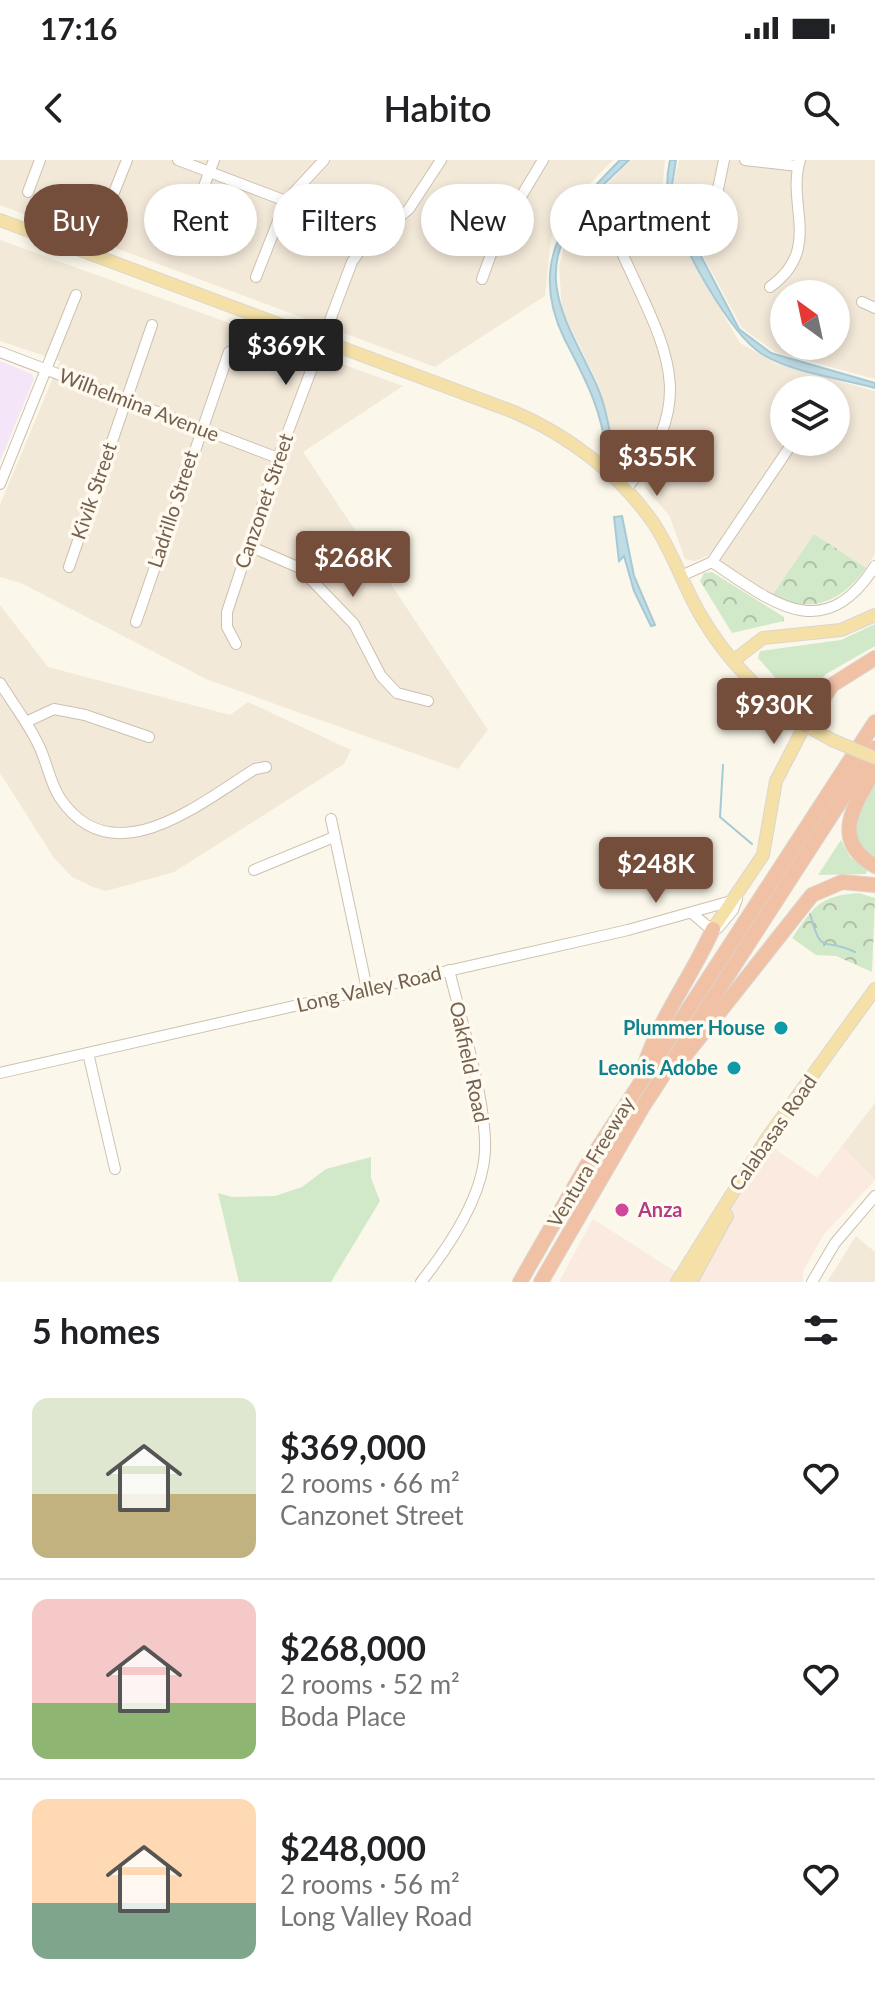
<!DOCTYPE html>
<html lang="en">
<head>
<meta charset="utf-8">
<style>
	:root { --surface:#fff; --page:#f2f2f2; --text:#202124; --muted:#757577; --line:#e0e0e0; --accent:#754e3b }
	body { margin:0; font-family:Lato,sans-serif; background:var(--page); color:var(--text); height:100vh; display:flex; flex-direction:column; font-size:30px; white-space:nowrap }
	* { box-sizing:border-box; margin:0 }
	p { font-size:26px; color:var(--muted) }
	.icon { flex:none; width:44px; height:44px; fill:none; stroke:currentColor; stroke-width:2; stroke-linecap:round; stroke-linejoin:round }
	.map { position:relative; height:1122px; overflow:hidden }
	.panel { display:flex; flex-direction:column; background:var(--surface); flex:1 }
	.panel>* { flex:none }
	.top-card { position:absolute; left:24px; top:24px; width:828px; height:72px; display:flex; gap:16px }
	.needle { width:52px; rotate:327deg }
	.tools { position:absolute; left:770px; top:120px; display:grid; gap:16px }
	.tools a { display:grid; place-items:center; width:80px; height:80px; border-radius:50%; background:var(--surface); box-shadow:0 4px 12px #0003; font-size:40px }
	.price { position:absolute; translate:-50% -68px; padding:0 18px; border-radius:8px; background:var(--accent); color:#fff; font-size:26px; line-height:52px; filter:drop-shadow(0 2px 4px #0008) }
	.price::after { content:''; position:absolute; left:50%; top:48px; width:24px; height:18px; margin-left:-12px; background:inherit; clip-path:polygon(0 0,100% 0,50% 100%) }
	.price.current { background:#222; color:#fff }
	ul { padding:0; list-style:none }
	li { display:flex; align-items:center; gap:24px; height:200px; padding:0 32px }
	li+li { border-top:2px solid var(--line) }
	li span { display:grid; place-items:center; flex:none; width:224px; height:160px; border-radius:16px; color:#555 }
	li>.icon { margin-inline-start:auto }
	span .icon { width:96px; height:96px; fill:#fffc; stroke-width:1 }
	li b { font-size:34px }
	h2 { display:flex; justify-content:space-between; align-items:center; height:96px; padding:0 32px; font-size:34px }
	.pill { padding:0 28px; border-radius:36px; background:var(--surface); box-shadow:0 4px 12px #0003; font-size:28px; line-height:72px }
	.pill.current { background:var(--accent); color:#fff }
	.status { display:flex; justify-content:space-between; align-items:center; height:56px; padding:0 40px; background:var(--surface); direction:ltr }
	.status svg { height:22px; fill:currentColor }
	header { display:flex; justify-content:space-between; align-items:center; height:104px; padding:0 32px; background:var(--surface); font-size:36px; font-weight:600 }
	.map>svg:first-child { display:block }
</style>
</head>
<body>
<div class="status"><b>17:16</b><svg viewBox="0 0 49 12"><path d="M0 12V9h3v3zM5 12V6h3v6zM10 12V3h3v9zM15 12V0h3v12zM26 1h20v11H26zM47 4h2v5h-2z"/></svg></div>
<header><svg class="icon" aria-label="back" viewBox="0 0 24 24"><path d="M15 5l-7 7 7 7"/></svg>Habito<svg class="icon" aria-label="search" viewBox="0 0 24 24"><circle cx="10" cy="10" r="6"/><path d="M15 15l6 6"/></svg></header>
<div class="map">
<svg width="875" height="1122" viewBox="0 0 875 1122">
	<defs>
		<pattern id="park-crowns" width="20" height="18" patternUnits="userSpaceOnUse" patternTransform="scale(2)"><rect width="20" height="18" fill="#d2e9c9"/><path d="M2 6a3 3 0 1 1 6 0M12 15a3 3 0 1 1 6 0" fill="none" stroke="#afc0a5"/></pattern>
	</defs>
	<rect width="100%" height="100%" fill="#fbf7ea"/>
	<g fill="#f3e9d9" fill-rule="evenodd">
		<path d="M 0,0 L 613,0 L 571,43 L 551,79 L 545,136 L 435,207 L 0,45 Z"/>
		<path d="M 631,0 L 665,0 L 662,33 L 665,45 L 691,99 L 740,183 L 777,204 L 875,231 L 875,394 L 866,408 L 814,374 L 773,434 L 710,395 L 695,401 L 685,399 L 669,355 L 645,328 L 645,317 L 618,299 L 599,226 L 562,150 L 559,106 L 568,73 L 585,47 ZM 784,230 L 836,230 L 836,282 L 784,282 Z"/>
		<path d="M 679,0 L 875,0 L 875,219 L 775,192 L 742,168 L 680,53 L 673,25 ZM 784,134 L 836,134 L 836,186 L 784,186 Z"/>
		<path d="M 0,80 L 403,226 L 303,292 L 488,570 L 458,609 L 208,520 L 21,423 L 0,417 L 0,345 L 60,201 L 0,181 Z"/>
		<path d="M 0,445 L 48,507 L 230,555 L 248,542 L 351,590 L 344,604 L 174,712 L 106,731 L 93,727 L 72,717 L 54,698 L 0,613 Z"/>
		<path d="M 875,943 L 875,1020 L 842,986 Z"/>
		<path d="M 856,1076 L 875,1092 L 875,1122 L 827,1122 Z"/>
	</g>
	<path fill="#fbeadf" d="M 768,984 L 817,1018 L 842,986 L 875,1020 L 824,1074 L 803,1111 L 803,1122 L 559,1122 L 593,1059 L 676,1112 L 720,1061 Z"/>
	<path fill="#f4e6f8" d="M 0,201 L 32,214 L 34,219 L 0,301 Z"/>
	<g fill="#d2e9c9">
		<path d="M 875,464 L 875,486 L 826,514 L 804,540 L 787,531 L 758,498 L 760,491 L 841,480 Z"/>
		<path d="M 875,624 L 875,697 L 859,687 L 853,667 Z"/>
		<path d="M 841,680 L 850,697 L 867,710 L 866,714 L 818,715 Z"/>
		<path d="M 371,997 L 371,1018 L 380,1041 L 331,1122 L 239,1122 L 218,1033 L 232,1037 L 275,1036 L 302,1027 L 326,1009 Z"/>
	</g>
	<g fill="url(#park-crowns)">
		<path d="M 814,374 L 866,408 C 843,441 810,456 773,434 Z"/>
		<path d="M 712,412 L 784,457 L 784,461 L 732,473 L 700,421 L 704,413 Z"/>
		<path d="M 859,733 L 875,738 L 872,812 L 836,796 L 816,795 L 792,778 C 814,747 818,736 859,733 Z"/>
	</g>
	<g fill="#bfdbe4" stroke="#a6c9d6" stroke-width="2">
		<path d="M 620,0 L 629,0 C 613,16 595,31 581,49 C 529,116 569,164 597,226 C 606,247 610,270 613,292 L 606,293 C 602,248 584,217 564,178 C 527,101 567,53 620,0 Z"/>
		<path d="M 670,0 L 676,0 L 672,25 L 676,48 L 739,169 L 771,193 L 875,223 L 875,228 C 839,218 794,213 762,194 C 730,174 678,81 669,43 C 666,29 667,14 670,0 Z"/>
		<path d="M 622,356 L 634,416 L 655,465 L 651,466 L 634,431 L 624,396 L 619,401 L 614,357 Z"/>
	</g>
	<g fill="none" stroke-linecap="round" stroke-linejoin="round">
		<g stroke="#a6c9d6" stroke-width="2">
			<path d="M 723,605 L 720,657 L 752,684"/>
			<path d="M 810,754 C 822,798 823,776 855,792"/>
		</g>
		<g stroke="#cdc0b0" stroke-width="12">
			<g id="minor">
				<path d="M 178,0 L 286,41"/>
				<path d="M 745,0 L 798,6"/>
				<path d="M 28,32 L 40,0"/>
				<path d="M 720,46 L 718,29 L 724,0"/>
				<path d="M 103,60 L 127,0"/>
				<path d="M 180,89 L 214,0"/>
				<path d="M 623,95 C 665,188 702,239 626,329"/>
				<path d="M 256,117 L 286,41 L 324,0"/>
				<path d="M 482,119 L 498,75 L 543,0"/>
				<path d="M 770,127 C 823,89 786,45 800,0"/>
				<path d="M 862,142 L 875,148"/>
				<path d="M 0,192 L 278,298"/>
				<path d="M 0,324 L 76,135"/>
				<path d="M 249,386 L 300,408 L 354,464 L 381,516 L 397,533 L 428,541"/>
				<path d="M 712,402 C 772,442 824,487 875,406"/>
				<path d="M 69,407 L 152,165"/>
				<path d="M 681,416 L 712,402 L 793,282"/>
				<path d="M 136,462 L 229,192"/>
				<path d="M 236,484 L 227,467 L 227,452 L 278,298 L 352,102 L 361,89 L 409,49 L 441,0"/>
				<path d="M 0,523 C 13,544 29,564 39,586 C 47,602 50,623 60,638 C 113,717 200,643 255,609 L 266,607"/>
				<path d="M 26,562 L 54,549 L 85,555 L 149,577"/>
				<path d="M 331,659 L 367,829"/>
				<path d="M 254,710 L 334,677"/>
				<path d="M 693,754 L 707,766 L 718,768 L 733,750 L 737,739"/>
				<path d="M 88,893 L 115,1009"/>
				<path d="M 0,913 L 628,770 L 735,740"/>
				<path d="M 421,1122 C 448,1088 483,1036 485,991 C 487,944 461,859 449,810"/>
				<path d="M 812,1122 L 835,1083 L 875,1036"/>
			</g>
		</g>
		<g stroke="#dbd6d1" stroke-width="14">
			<g id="major">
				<path d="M 0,60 L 514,252 C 568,275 619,314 652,361 C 671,388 681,420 697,449 C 728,505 775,550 832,580"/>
				<path d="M 733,501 L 763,478 L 841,470 L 875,455"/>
				<path d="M 713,769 L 763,695 L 776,621 L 805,565"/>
				<path d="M 677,1122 L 767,978 L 875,829"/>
				<path d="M 691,1122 L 727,1056"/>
			</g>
		</g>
		<g stroke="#dbd6d1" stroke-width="16">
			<g id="highway">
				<path d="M 805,565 L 832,525 L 875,498"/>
				<path d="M 875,609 C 856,644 828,679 875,706"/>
				<path d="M 680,902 L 812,735 L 842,722 L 875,725"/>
				<path d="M 645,904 C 661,856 692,816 713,769"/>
				<path d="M 520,1122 L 587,1005 L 875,562"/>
				<path d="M 541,1122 L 642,948 L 875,588"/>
			</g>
		</g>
		<use href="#minor" stroke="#fff" stroke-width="10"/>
		<use href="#major" stroke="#f5e1a7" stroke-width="12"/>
		<use href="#highway" stroke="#f1c1a5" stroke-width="14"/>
		<g stroke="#dbd6d1" stroke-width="14" stroke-linecap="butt">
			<path id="major-bridge" d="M 832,580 L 875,598"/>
		</g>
		<use href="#major-bridge" stroke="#f5e1a7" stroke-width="12"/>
	</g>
	<g fill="#0f9aa8" stroke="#fefaf0" stroke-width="3">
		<circle cx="781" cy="868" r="8"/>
		<circle cx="734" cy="908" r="8"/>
	</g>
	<circle fill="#d1479c" stroke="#fefaf0" stroke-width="3" cx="622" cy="1050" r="8"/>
	<g text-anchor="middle" stroke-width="7" stroke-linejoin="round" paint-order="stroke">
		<g font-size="20" fill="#75604e" stroke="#fefaf0">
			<text transform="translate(139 245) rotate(21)" y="7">Wilhelmina Avenue</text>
			<text transform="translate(94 331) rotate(-71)" y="7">Kivik Street</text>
			<text transform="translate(264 341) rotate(-71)" y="7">Canzonet Street</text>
			<text transform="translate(173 349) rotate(-72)" y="7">Ladrillo Street</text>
			<text transform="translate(369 829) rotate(-13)" y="7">Long Valley Road</text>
			<text transform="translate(469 902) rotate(78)" y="7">Oakfield Road</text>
			<text transform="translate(773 973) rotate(-55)" y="7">Calabasas Road</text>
			<text transform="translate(591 1002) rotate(-59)" y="7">Ventura Freeway</text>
		</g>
		<g font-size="20" font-weight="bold" fill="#0d838f" stroke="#fefaf0" text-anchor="end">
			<text x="765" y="875">Plummer House</text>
			<text x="718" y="915">Leonis Adobe</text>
		</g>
		<g font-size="20" font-weight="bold" fill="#b23c85" stroke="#fefaf0" text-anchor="start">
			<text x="638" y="1057">Anza</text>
		</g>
	</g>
</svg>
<div class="tools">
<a><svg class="needle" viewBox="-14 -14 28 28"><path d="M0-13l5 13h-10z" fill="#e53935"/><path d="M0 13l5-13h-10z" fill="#757577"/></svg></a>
<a><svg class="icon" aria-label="layers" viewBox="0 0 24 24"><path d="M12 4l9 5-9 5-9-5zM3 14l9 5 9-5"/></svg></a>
</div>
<b class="price current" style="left:286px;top:227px">$369K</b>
<b class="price" style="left:657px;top:338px">$355K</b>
<b class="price" style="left:353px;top:439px">$268K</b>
<b class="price" style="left:774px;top:586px">$930K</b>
<b class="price" style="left:656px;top:745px">$248K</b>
<div class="top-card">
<a class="pill current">Buy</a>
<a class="pill">Rent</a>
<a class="pill">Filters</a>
<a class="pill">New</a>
<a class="pill">Apartment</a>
</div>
</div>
<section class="panel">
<h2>5 homes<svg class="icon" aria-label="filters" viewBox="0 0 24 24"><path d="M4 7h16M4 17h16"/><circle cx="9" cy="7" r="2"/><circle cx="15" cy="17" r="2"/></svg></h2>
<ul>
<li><span style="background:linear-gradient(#dfe7d0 60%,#c2b280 0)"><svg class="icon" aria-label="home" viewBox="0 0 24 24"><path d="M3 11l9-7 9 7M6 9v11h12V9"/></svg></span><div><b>$369,000</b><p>2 rooms · 66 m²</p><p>Canzonet Street</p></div><svg class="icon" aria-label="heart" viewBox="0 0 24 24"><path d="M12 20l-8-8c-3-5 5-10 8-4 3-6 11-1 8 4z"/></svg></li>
<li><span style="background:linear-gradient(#f6c9c9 65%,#8fb573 0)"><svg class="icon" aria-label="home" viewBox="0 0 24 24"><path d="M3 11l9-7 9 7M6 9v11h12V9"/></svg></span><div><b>$268,000</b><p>2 rooms · 52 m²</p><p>Boda Place</p></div><svg class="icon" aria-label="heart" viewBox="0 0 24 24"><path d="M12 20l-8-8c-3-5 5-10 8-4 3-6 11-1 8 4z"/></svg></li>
<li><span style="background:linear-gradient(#ffd9b3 65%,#7fa58c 0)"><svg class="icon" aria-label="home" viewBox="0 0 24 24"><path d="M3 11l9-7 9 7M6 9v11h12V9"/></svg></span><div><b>$248,000</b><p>2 rooms · 56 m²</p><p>Long Valley Road</p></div><svg class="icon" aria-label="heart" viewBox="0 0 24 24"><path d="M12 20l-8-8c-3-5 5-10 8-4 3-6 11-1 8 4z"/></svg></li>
</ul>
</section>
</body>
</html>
